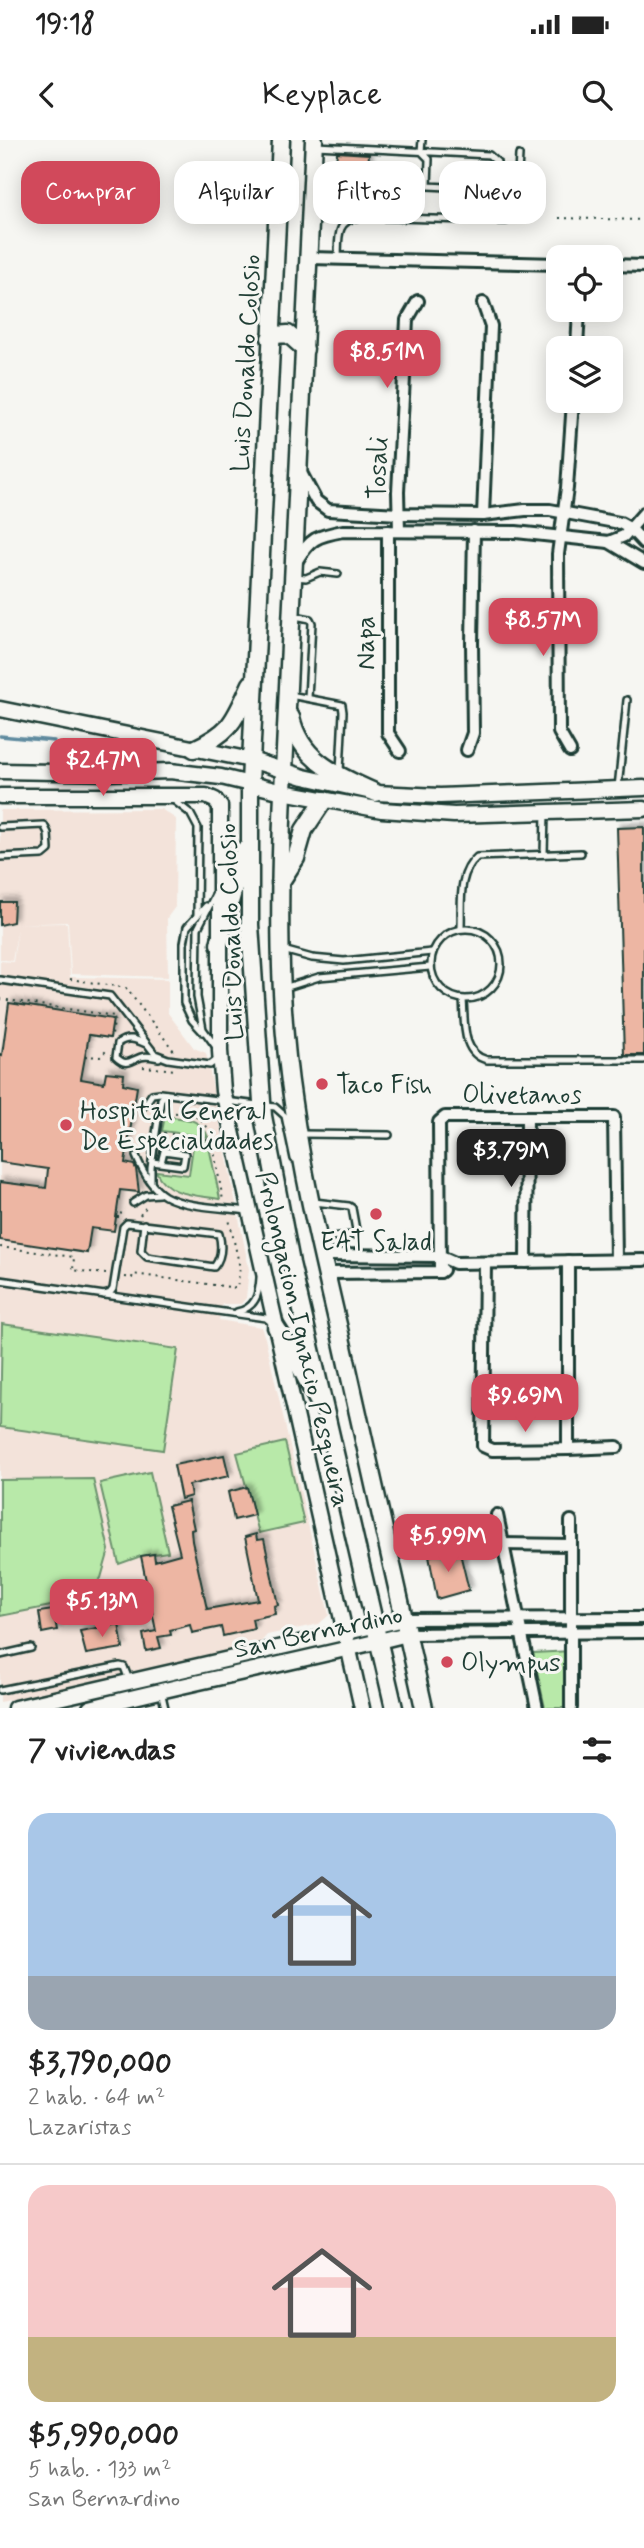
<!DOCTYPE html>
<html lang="es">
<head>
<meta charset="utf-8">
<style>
	:root { --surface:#fff; --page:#f2f2f2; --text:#222; --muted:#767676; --line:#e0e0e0; --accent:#d1495b }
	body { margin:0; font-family:Mynerve,sans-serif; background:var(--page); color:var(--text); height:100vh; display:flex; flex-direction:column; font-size:26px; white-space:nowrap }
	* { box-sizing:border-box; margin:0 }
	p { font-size:23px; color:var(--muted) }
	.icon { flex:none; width:38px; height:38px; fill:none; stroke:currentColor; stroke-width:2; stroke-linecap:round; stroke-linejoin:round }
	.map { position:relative; height:1568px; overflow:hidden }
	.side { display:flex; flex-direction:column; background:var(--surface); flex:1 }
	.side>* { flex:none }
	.guide { position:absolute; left:21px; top:21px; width:602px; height:63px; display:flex; gap:14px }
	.buttons { position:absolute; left:546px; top:105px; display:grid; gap:14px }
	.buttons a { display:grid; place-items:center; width:77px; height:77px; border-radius:14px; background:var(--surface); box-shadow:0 4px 18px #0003; font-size:35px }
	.price { position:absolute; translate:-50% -60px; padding:0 16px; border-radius:14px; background:var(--accent); color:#fff; font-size:23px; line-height:46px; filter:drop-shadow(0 2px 4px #0008) }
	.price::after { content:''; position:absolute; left:50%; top:42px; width:21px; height:16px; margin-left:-10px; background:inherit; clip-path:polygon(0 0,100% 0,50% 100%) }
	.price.current { background:#222; color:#fff }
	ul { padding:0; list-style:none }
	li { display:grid; align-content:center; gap:14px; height:371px; padding:0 28px }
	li+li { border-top:2px solid var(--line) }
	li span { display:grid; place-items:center; height:217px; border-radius:21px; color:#555 }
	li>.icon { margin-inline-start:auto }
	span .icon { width:126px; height:126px; fill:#fffc; stroke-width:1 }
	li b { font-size:30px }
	h2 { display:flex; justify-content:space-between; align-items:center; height:84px; padding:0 28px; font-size:30px }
	.tag { padding:0 24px; border-radius:21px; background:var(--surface); box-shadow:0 4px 18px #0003; font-size:24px; line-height:63px }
	.tag.current { background:var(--accent); color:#fff }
	.status { display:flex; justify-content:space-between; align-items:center; height:49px; padding:0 35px; background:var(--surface); direction:ltr }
	.status svg { height:19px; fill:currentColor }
	header { display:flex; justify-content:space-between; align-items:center; height:91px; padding:0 28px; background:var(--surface); font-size:32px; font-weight:600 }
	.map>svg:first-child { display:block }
</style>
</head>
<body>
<div class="status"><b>19:18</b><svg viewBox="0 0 49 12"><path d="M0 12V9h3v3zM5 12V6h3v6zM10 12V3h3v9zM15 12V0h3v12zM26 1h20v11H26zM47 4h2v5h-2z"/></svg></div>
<header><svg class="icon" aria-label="back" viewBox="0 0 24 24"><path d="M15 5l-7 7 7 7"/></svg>Keyplace<svg class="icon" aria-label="search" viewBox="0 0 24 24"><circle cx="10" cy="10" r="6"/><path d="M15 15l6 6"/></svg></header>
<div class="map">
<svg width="644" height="1568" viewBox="0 0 644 1568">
	<defs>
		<filter id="shadow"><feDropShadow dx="4" dy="-4" stdDeviation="2" flood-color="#0004"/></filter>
	</defs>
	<rect width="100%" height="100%" fill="#f6f6f2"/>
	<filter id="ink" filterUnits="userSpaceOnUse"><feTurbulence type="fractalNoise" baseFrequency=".0143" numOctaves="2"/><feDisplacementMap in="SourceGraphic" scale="14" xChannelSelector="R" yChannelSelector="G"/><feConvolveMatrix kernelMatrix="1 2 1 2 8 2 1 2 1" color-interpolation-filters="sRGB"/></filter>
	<g filter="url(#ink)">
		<path fill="#f3e3da" d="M 161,669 L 176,679 L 175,767 L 167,778 L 168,837 L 71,834 L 68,782 L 17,784 L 67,783 L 70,837 L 168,839 L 168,873 L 194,908 L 206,913 L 249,1129 L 246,1158 L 241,1164 L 222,1164 L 219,1180 L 261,1187 L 265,1198 L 329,1475 L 319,1484 L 267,1495 L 259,1504 L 0,1562 L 0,821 L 13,822 L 18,788 L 12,821 L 0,819 L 0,670 Z"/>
		<g fill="#b8e9a9" stroke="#6c936e" stroke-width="2">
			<path d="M 165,976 C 183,979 201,977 208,997 L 162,991 Z"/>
			<path d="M 194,999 L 208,1002 L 220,1059 C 197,1055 166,1056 156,1031 L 189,1035 Z"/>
			<path d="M 2,1184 L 178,1209 L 163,1310 L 0,1287 Z"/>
			<path d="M 285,1302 L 304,1383 L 259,1393 L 237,1313 Z"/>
			<path d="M 150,1332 L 168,1412 L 141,1416 L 119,1424 L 100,1343 Z"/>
			<path d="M 93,1339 L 109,1410 L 101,1438 L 89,1452 L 71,1462 L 0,1476 L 0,1340 Z"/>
			<path d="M 571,1511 L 569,1568 L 545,1568 L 533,1513 Z"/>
		</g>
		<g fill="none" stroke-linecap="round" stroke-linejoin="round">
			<path stroke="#5f8b9f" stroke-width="3.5" d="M 0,596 L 54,601"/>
		</g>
		<g fill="#edb6a3" stroke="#1f3d34" stroke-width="2" filter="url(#shadow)">
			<path d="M 337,12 L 369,14 L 366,58 L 333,56 Z"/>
			<path d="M 644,687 L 644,915 L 624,915 L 617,688 Z"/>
			<path d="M 0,762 L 14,762 L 13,782 L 0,785 Z"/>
			<path d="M 9,863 L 113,879 L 110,898 L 89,895 L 81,939 L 104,943 L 106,932 L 124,934 L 123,944 L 137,947 L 125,1023 L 134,1025 L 136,1029 L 139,1052 L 120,1050 L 114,1091 L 91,1088 L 87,1113 L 0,1100 L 0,1042 L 46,1048 L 48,1029 L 0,1022 L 0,914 L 2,915 Z"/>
			<path d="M 224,1315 L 229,1336 L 189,1345 L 191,1356 L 181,1359 L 174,1325 Z"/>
			<path d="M 247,1347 L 254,1375 L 234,1380 L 228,1352 Z"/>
			<path d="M 188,1361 L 194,1389 L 191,1390 L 192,1401 L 207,1469 L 258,1460 L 245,1397 L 256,1394 L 257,1400 L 264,1399 L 278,1465 L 274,1466 L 275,1474 L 252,1479 L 254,1489 L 223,1496 L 221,1487 L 192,1493 L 190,1485 L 170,1490 L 171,1495 L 158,1497 L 161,1508 L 146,1511 L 143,1494 L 156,1491 L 141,1416 L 154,1414 L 155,1421 L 180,1414 L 168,1366 Z"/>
			<path d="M 459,1409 L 469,1450 L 437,1459 L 429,1416 Z"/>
			<path d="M 53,1470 L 57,1490 L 42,1493 L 39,1472 Z"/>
			<path d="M 119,1484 L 123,1508 L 86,1514 L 80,1491 Z"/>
		</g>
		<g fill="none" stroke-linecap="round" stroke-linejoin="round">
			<g stroke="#1f3d34" stroke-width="10">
				<g id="lane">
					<path d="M 316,6 L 489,15 L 497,22 L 496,44 L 492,48 L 486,49 L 428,46 L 429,19 L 421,11 L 422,0"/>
					<path d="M 338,118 C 339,98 335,81 359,77 L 506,81 L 513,78 L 516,71 L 519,15"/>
					<path d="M 295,437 L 306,438 L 320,432 L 338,434"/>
					<path d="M 295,476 L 310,479 L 312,483 L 308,558"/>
					<path d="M 290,555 L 342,565 L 343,572 L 340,631"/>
					<path d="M 618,648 L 627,560"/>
					<path d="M 172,659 L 190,673 L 198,688 L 197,775"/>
					<path d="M 0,687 L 44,685 L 48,693 L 49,710 L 43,715 L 0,717"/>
					<path d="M 544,714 L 545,673"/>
					<path d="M 215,755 L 198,788 L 197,857 L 203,889 L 216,907"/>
					<path d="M 461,788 C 462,763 457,734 477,717 L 581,713"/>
					<circle cx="466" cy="824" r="35"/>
					<path d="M 283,810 L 312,818 L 344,821 L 432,812"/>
					<path d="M 0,840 L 110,856 L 155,914 L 168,919 L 210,925 L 218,919"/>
					<path d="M 284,848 L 319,837 L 430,827"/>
					<path d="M 463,860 C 465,881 461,914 487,920 L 644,920"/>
					<path d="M 203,892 L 192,880 L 184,863 L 184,803 L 187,787 L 206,766"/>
					<path d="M 146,904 C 136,899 127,896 118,903 L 116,917 C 126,927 130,921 141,917 C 147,915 153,917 159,918"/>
					<path d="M 144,966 L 152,954 L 160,953 L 275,967 L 285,976 L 294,1019"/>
					<path d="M 301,994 L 389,995"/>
					<path d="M 136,1016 C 142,1030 151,1048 165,1056 C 184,1067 224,1068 247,1071"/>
					<path d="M 152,1022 L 183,1026 L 185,1014 L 164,1011 L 161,1023"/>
					<path d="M 151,1042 L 151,1028 L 161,959 L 166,954"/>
					<path d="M 314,1062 L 349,1066 L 352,1068 L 356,1090 L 354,1095 L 319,1098"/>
					<path d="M 133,1063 L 146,1055 L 159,1054"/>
					<path d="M 0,1140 L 266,1178 L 272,1183"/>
					<path d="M 104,1155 L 110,1153 L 113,1149 L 123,1087 L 127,1083 L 219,1094 C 222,1105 222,1117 214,1127 L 147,1117 L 141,1111 L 144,1084"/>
					<path d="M 237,1172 C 255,1168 259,1155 260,1138"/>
					<path d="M 0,1515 L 31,1508"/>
					<path d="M 0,1550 L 120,1526 L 124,1527 L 129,1540"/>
					<path d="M 161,1551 L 165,1568"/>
				</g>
			</g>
			<g stroke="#1f3d34" stroke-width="16">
				<g id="street">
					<path d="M 310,118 L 558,124"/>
					<path d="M 611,125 L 644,126"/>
					<path d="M 483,163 L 491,186 L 483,375"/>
					<path d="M 577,208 L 579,170"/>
					<path d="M 300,331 L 316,361 L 328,370 L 399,374 L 483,375 L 525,370 L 550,370 L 620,383 L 631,389 L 644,403"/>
					<path d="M 388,391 L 388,593 L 400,611"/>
					<path d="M 399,391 L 398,352 L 407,180 L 418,161"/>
					<path d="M 609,402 L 644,423"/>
					<path d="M 296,422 C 310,398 317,396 343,391 L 516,392 L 609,402 L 624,396 L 644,373"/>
					<path d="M 467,610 L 473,593 L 472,503 L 474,391"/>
					<path d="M 570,611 L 559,592 L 558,414 L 567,348 L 573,261"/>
					<path d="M 323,1115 L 439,1116 L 455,1123 L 644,1120"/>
					<path d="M 526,1122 L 527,977"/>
					<path d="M 485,1123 L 483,1306 L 492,1310 L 568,1309 L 568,1121"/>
					<path d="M 440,1132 L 439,982 L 445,977 L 614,977 L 616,1120"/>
					<path d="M 327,1133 L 440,1132 L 443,1130"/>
					<path d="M 568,1309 L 617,1307"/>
					<path d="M 497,1375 L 537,1568"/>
					<path d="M 571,1381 L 571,1405"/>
					<path d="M 502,1404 L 571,1405 L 571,1568"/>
					<path d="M 404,1479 L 644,1478"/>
					<path d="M 407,1494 L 644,1492"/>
				</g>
			</g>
			<g stroke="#1f3d34" stroke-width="19">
				<g id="secondary">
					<path d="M 0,569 L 251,620 L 304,637 L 376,653 L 440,656 L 644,648"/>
					<path d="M 0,631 L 110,633 L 170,631 L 221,637 L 283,652 L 382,670 L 454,675 L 644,669"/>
					<path d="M 0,656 L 206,656 L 215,660 L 220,666 L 220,911 L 223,951 L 362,1568"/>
					<path d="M 15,1568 L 404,1479"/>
					<path d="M 90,1568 C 195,1541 302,1521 407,1494"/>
				</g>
			</g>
			<g stroke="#1f3d34" stroke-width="21">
				<g id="primary">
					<path d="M 281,0 L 250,643 L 250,785 L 263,976 L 291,1123 L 394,1568"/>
					<path d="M 314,0 L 283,652 C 279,756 277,860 293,963 C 304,1043 324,1123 342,1202 C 369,1324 396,1446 424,1568"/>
					<path d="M 270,198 L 275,195 L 288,194 L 305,209"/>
					<path d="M 291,577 C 301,622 338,635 376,653"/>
					<path d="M 194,609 C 233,591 234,580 251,544"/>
					<path d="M 280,743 L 296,718 L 304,690 L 324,660"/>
					<path d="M 219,804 L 244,710"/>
					<path d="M 276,1187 L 292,1212 L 318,1261"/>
				</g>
			</g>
			<g stroke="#1f3d34" stroke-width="2" stroke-dasharray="2 5" stroke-linecap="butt">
				<path d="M 559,78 L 644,80"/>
				<path d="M 70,839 L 126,848 L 174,911"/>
				<path d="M 0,859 L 115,876 L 112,895"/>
				<path d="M 85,916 L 100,917 L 107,910"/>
				<path d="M 143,927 L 177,930"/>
				<path d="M 168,972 C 192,975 204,973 212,999"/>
				<path d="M 164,993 L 212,1000 L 223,1060"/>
				<path d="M 140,1075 L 147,1066"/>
				<path d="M 118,1078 L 118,1073 L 124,1074"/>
				<path d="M 0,1107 L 74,1117 L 73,1130 L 106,1134"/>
				<path d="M 125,1137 L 132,1138 L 133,1134 L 237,1148 L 240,1128 L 229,1079"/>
			</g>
			<use href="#lane" stroke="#f6f6f2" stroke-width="5"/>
			<use href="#street" stroke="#f6f6f2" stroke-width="10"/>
			<use href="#secondary" stroke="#f6f6f2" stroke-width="14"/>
			<use href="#primary" stroke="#f6f6f2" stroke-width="16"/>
		</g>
	</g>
	<g fill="#d1495b" stroke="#f6f6f2" stroke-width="2.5">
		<circle cx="322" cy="944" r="7"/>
		<circle cx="66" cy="985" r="7"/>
		<circle cx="376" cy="1074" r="7"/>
		<circle cx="447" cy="1522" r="7"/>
	</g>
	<g text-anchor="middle" stroke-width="6" stroke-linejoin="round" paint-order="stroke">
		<g font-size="26" fill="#1f3d34" stroke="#f6f6f2">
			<text transform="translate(245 223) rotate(-87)" y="9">Luis Donaldo Colosio</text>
			<text transform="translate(377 328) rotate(-88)" y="9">Tosali</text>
			<text transform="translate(365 503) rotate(-90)" y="9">Napa</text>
			<text transform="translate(230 792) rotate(-92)" y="9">Luis Donaldo Colosio</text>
			<text x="522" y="963">Olivetanos</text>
			<text transform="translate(304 1199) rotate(77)" y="9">Prolongacion Ignacio Pesqueira</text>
			<text transform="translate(318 1491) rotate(-12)" y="9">San Bernardino</text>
		</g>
		<g font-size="26" fill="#1f3d34" stroke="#f6f6f2" text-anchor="start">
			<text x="336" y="953">Taco Fish</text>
			<text x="80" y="979">Hospital General<tspan x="80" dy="30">De Especialidades</tspan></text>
			<text x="376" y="1110" text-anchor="middle">EAT Salad</text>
			<text x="461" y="1531">Olympus</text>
		</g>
	</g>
</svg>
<div class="buttons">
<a><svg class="icon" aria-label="locate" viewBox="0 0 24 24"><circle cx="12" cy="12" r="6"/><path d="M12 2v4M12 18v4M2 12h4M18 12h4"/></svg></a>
<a><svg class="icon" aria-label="layers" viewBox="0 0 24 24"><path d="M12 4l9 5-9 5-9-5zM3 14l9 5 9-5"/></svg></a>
</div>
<b class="price" style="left:387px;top:250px">$8.51M</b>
<b class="price" style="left:543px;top:518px">$8.57M</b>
<b class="price" style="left:103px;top:658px">$2.47M</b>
<b class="price current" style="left:511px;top:1049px">$3.79M</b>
<b class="price" style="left:525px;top:1294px">$9.69M</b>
<b class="price" style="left:448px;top:1434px">$5.99M</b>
<b class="price" style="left:102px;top:1499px">$5.13M</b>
<div class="guide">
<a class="tag current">Comprar</a>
<a class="tag">Alquilar</a>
<a class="tag">Filtros</a>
<a class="tag">Nuevo</a>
</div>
</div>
<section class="side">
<h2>7 viviendas<svg class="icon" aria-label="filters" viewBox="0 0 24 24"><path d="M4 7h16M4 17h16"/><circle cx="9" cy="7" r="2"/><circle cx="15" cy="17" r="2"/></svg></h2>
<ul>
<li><span style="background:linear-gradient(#a9c7e8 75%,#9aa5b1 0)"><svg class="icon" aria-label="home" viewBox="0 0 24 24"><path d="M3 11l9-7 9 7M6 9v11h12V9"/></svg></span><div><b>$3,790,000</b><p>2 hab. · 64 m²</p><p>Lazaristas</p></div></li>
<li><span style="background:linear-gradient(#f6c9c9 70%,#c2b280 0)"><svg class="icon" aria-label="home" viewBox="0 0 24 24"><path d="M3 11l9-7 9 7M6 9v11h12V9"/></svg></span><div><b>$5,990,000</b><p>5 hab. · 133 m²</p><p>San Bernardino</p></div></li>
</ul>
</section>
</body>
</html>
